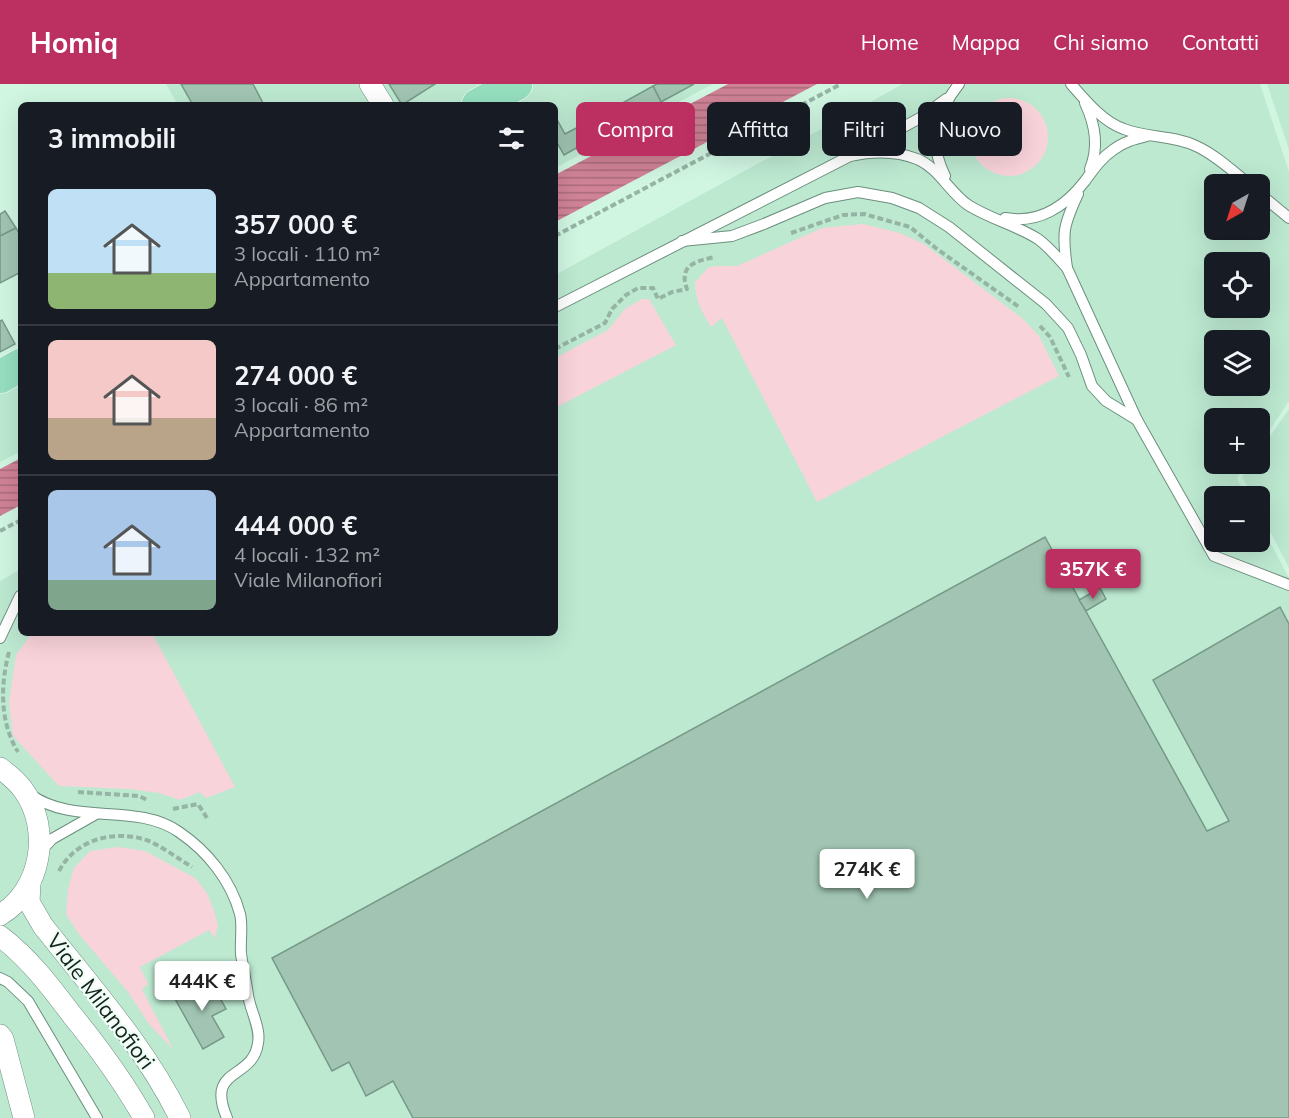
<!DOCTYPE html>
<html lang="it">
<head>
<meta charset="utf-8">
<style>
	:root { --surface:#171b24; --page:#242831; --text:#f1f3f6; --muted:#9ea1a6; --line:#363941; --accent:#bc2f61 }
	body { margin:0; font-family:Mulish,sans-serif; background:var(--page); color:var(--text); height:100vh; display:flex; flex-direction:column; font-size:22px; white-space:nowrap }
	* { box-sizing:border-box; margin:0 }
	p { font-size:20px; color:var(--muted) }
	.icon { flex:none; width:33px; height:33px; fill:none; stroke:currentColor; stroke-width:2; stroke-linecap:round; stroke-linejoin:round }
	.map { position:relative; flex:1; overflow:hidden }
	.details { position:absolute; left:18px; top:18px; width:540px; height:534px; display:flex; flex-direction:column; background:var(--surface); border-radius:9px; box-shadow:0 6px 24px #0002 }
	.details>* { flex:none }
	.guide { position:absolute; left:576px; top:18px; width:570px; height:54px; display:flex; gap:12px }
	.needle { width:39px; rotate:219deg }
	.fabs { position:absolute; left:1204px; top:90px; display:grid; gap:12px }
	.fabs a { display:grid; place-items:center; width:66px; height:66px; border-radius:9px; background:var(--surface); box-shadow:0 6px 24px #0002; font-size:30px }
	.price { position:absolute; translate:-50% -51px; padding:0 14px; border-radius:6px; background:#fff; color:#222; font-size:20px; line-height:39px; filter:drop-shadow(0 2px 3px #0008) }
	.price::after { content:''; position:absolute; left:50%; top:36px; width:18px; height:14px; margin-left:-9px; background:inherit; clip-path:polygon(0 0,100% 0,50% 100%) }
	.price.active { background:var(--accent); color:#fff }
	ul { padding:0; list-style:none }
	li { display:flex; align-items:center; gap:18px; height:150px; padding:0 30px }
	li+li { border-top:2px solid var(--line) }
	li span { display:grid; place-items:center; flex:none; width:168px; height:120px; border-radius:9px; color:#555 }
	li>.icon { margin-inline-start:auto }
	span .icon { width:72px; height:72px; fill:#fffc; stroke-width:1 }
	li b { font-size:26px }
	h2 { display:flex; justify-content:space-between; align-items:center; height:72px; padding:0 30px; font-size:26px }
	.tag { padding:0 21px; border-radius:9px; background:var(--surface); box-shadow:0 6px 24px #0002; font-size:21px; line-height:54px }
	.tag.active { background:var(--accent); color:#fff }
	header { display:flex; align-items:center; gap:36px; box-sizing:border-box; height:84px; padding:0 30px; background:var(--accent); color:#fff }
	header strong { font-size:28px }
	nav { display:flex; gap:33px; margin-inline-start:auto; font-size:21px }
	.map>svg:first-child { display:block }
</style>
</head>
<body>
<header>
<strong>Homiq</strong>
<nav><a>Home</a><a>Mappa</a><a>Chi siamo</a><a>Contatti</a></nav>
</header>
<div class="map">
<svg width="1289" height="1034" viewBox="0 0 1289 1034">
	<defs>
		<pattern id="water-rules" width="6" height="5" patternUnits="userSpaceOnUse" patternTransform="scale(1.5)"><rect width="6" height="5" fill="#d08396"/><path d="M0 2.5h6" fill="none" stroke="#a86b7a"/></pattern>
	</defs>
	<rect width="100%" height="100%" fill="#d0f6e2"/>
	<g fill="#bde9d1" fill-rule="evenodd">
		<path d="M 166,0 L 493,0 L 455,21 L 178,21 Z"/>
		<path d="M 527,0 L 713,0 L 555,84 L 555,21 L 490,21 Z"/>
		<path d="M 903,0 L 1260,0 L 1289,88 L 1289,317 L 1260,360 L 1260,334 L 1215,334 L 1215,380 L 1247,380 L 1237,394 L 1246,412 L 1215,412 L 1215,458 L 1260,458 L 1260,439 L 1289,494 L 1289,1034 L 0,1034 L 0,497 L 21,485 L 21,549 L 555,549 L 555,191 ZM 1215,100 L 1260,100 L 1260,146 L 1215,146 ZM 1215,178 L 1260,178 L 1260,224 L 1215,224 ZM 1215,256 L 1260,256 L 1260,302 L 1215,302 Z"/>
		<path d="M 1267,0 L 1289,0 L 1289,66 Z"/>
		<path d="M 21,287 L 21,367 L 0,378 L 0,299 Z"/>
		<path d="M 1289,325 L 1289,484 L 1260,428 L 1260,412 L 1252,412 L 1242,393 L 1251,380 L 1260,380 L 1260,367 Z"/>
	</g>
	<g fill="#f9d3da">
		<circle cx="1009" cy="53" r="39"/>
		<path d="M 863,140 L 900,149 L 924,160 L 1023,235 L 1039,252 L 1059,292 L 817,418 L 722,234 L 711,243 C 702,228 695,216 695,198 L 708,184 L 715,182 L 737,182 L 822,144 Z"/>
		<path d="M 642,215 L 649,215 L 676,261 L 555,324 L 555,274 L 608,246 L 625,225 Z"/>
		<path d="M 32,549 L 152,549 L 235,703 L 206,714 L 200,708 L 180,716 L 159,709 L 129,705 L 59,702 L 13,652 L 9,618 L 16,571 Z"/>
		<path d="M 118,763 L 145,767 L 195,794 L 207,809 L 214,827 L 218,842 L 215,854 L 209,846 L 140,883 L 148,900 L 142,905 L 173,965 L 149,940 L 128,908 L 78,849 L 66,830 L 68,805 L 74,784 L 90,767 Z"/>
	</g>
	<g fill="url(#water-rules)">
		<path d="M 728,0 L 817,0 L 555,138 L 555,91 Z"/>
		<path d="M 21,374 L 21,421 L 0,432 L 0,385 Z"/>
	</g>
	<g fill="#a1c5b2" stroke="#769987" stroke-width="1.5">
		<path d="M 181,0 L 253,0 L 264,21 L 193,21 Z"/>
		<path d="M 389,0 L 435,0 L 402,21 Z"/>
		<path d="M 657,0 L 694,0 L 661,18 L 653,2 Z"/>
		<path d="M 653,2 L 661,18 L 607,47 L 599,32 Z"/>
		<path d="M 555,32 L 565,50 L 599,32 L 607,47 L 564,71 L 555,55 Z"/>
		<path d="M 5,127 L 16,144 L 0,152 L 0,130 Z"/>
		<path d="M 16,144 L 21,153 L 21,188 L 0,199 L 0,152 Z"/>
		<path d="M 2,236 L 15,260 L 0,268 L 0,237 Z"/>
		<path d="M 1045,453 L 1207,747 L 1229,737 L 1153,596 L 1280,523 L 1289,540 L 1289,1034 L 413,1034 L 393,997 L 366,1012 L 349,978 L 332,987 L 272,874 Z"/>
		<path d="M 1100,504 L 1106,515 L 1086,527 L 1079,516 Z"/>
		<path d="M 209,894 L 226,925 L 212,932 L 224,953 L 203,965 L 174,913 Z"/>
	</g>
	<g fill="none" stroke-linecap="round" stroke-linejoin="round">
		<g stroke="#6c8f7d" stroke-width="12">
			<g id="service">
				<path d="M 1071,0 C 1085,16 1103,38 1124,45 C 1147,54 1173,51 1196,62 C 1216,71 1232,87 1249,100"/>
				<path d="M 1085,19 C 1095,40 1099,63 1090,85"/>
				<path d="M 850,72 C 873,67 895,66 917,75 C 939,84 949,108 968,121 C 990,135 1016,141 1038,155 C 1049,163 1058,174 1067,184 L 1137,336 L 1214,472 L 1289,501"/>
				<path d="M 945,92 C 928,58 936,29 959,0"/>
				<path d="M 1260,110 L 1289,134"/>
				<path d="M 1005,134 C 1038,140 1065,123 1085,97 C 1093,86 1101,74 1113,66 C 1123,58 1135,55 1147,52"/>
				<path d="M 682,157 L 732,152 L 764,140 L 825,114 L 858,108 L 892,114 L 919,124 L 949,143 L 1046,220 L 1068,244 L 1081,271 L 1092,302 L 1106,317 L 1137,336"/>
				<path d="M 1067,184 C 1062,149 1063,142 1078,110"/>
				<path d="M 555,223 L 850,72 L 920,34 L 946,15"/>
				<path d="M 0,554 L 20,512"/>
				<path d="M 31,711 C 75,742 136,718 179,748 C 207,767 231,796 240,830 C 243,842 240,857 241,870 C 243,884 246,897 248,911 C 250,926 261,944 258,959 C 253,997 205,982 227,1034"/>
				<path d="M 40,768 L 52,755 L 96,730"/>
				<path d="M 0,894 L 8,898 L 28,917 L 97,1034"/>
			</g>
		</g>
		<g stroke="#6c8f7d" stroke-width="22">
			<g id="minor">
				<path d="M 370,0 L 383,21"/>
				<path d="M 0,684 C 8,690 18,698 24,707 C 51,745 42,806 0,831"/>
				<path d="M 30,800 L 29,818 L 43,842 C 92,904 145,963 180,1034"/>
				<path d="M 0,852 C 29,874 50,902 72,931 C 99,964 123,997 144,1034"/>
				<path d="M 0,951 L 3,955 L 24,1034"/>
			</g>
		</g>
		<g stroke="#fff" stroke-width="34">
			<g id="primary">
				<path d="M 478,21 L 516,0"/>
				<path d="M 0,293 L 21,281"/>
			</g>
		</g>
		<g stroke="#95b4a4" stroke-width="4" stroke-dasharray="6 3" stroke-linecap="butt">
			<path d="M 791,149 L 843,131 L 864,130 L 910,143 L 937,165 L 1019,223"/>
			<path d="M 555,152 L 841,0"/>
			<path d="M 1040,242 L 1050,253 L 1069,293"/>
			<path d="M 555,265 L 605,239 L 612,225 L 626,211 L 638,204 L 653,204 L 658,215 L 672,208 L 687,205 C 678,181 696,177 715,173"/>
			<path d="M 0,447 L 21,436"/>
			<path d="M 9,568 C 0,602 0,639 18,668"/>
			<path d="M 78,708 L 139,712 L 147,716"/>
			<path d="M 173,725 L 198,720 L 207,734"/>
			<path d="M 59,787 C 75,757 110,746 143,755 C 156,758 180,776 192,783"/>
		</g>
		<use href="#service" stroke="#fff" stroke-width="10"/>
		<use href="#minor" stroke="#fff" stroke-width="21"/>
		<use href="#primary" stroke="#95dfbf" stroke-width="33"/>
	</g>
	<g text-anchor="middle" stroke-width="4.5" stroke-linejoin="round" paint-order="stroke">
		<g font-size="22" fill="#14221b" stroke="#eefdf5">
			<text transform="translate(101 917) rotate(53)" y="8">Viale Milanofiori</text>
		</g>
	</g>
</svg>
<div class="fabs">
<a><svg class="needle" viewBox="-14 -14 28 28"><path d="M0-13l5 13h-10z" fill="#e53935"/><path d="M0 13l5-13h-10z" fill="#9ea1a6"/></svg></a>
<a><svg class="icon" aria-label="locate" viewBox="0 0 24 24"><circle cx="12" cy="12" r="6"/><path d="M12 2v4M12 18v4M2 12h4M18 12h4"/></svg></a>
<a><svg class="icon" aria-label="layers" viewBox="0 0 24 24"><path d="M12 4l9 5-9 5-9-5zM3 14l9 5 9-5"/></svg></a>
<a>+</a>
<a>−</a>
</div>
<b class="price active" style="left:1093px;top:516px">357K €</b>
<b class="price" style="left:867px;top:816px">274K €</b>
<b class="price" style="left:202px;top:928px">444K €</b>
<div class="guide">
<a class="tag active">Compra</a>
<a class="tag">Affitta</a>
<a class="tag">Filtri</a>
<a class="tag">Nuovo</a>
</div>
<section class="details">
<h2>3 immobili<svg class="icon" aria-label="filters" viewBox="0 0 24 24"><path d="M4 7h16M4 17h16"/><circle cx="9" cy="7" r="2"/><circle cx="15" cy="17" r="2"/></svg></h2>
<ul>
<li><span style="background:linear-gradient(#bfe0f5 70%,#8fb573 0)"><svg class="icon" aria-label="home" viewBox="0 0 24 24"><path d="M3 11l9-7 9 7M6 9v11h12V9"/></svg></span><div><b>357 000 €</b><p>3 locali · 110 m²</p><p>Appartamento</p></div></li>
<li><span style="background:linear-gradient(#f6c9c9 65%,#b9a48a 0)"><svg class="icon" aria-label="home" viewBox="0 0 24 24"><path d="M3 11l9-7 9 7M6 9v11h12V9"/></svg></span><div><b>274 000 €</b><p>3 locali · 86 m²</p><p>Appartamento</p></div></li>
<li><span style="background:linear-gradient(#a9c7e8 75%,#7fa58c 0)"><svg class="icon" aria-label="home" viewBox="0 0 24 24"><path d="M3 11l9-7 9 7M6 9v11h12V9"/></svg></span><div><b>444 000 €</b><p>4 locali · 132 m²</p><p>Viale Milanofiori</p></div></li>
</ul>
</section>
</div>
</body>
</html>
